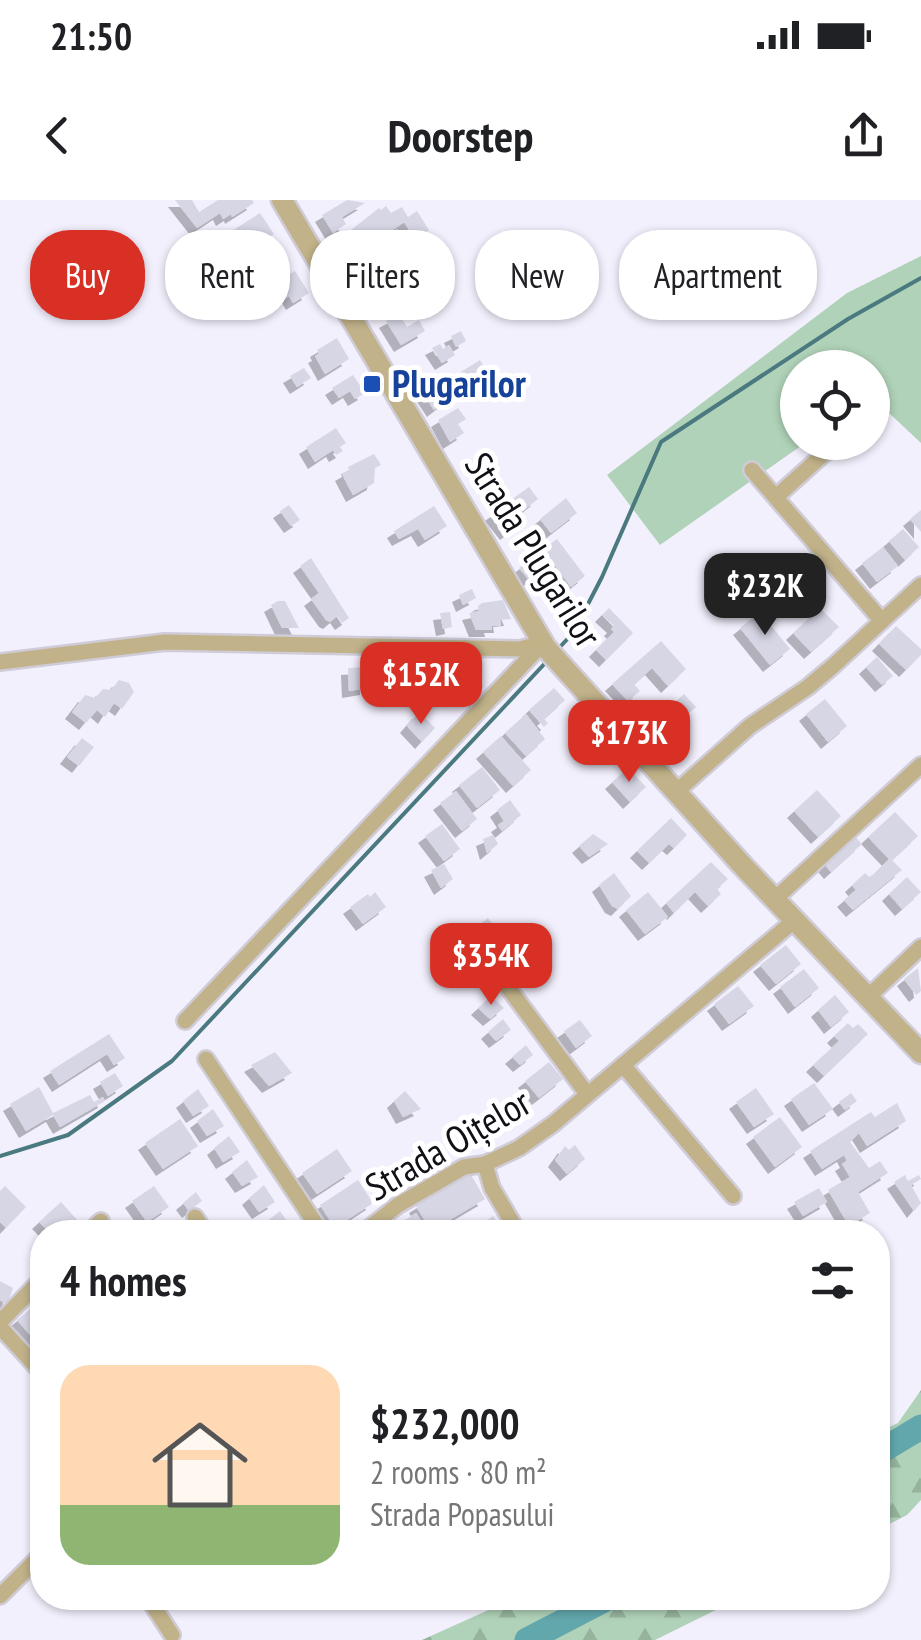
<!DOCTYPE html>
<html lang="en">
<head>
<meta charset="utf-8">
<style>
	:root { --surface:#fff; --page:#f2f2f2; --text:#202124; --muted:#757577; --accent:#d93025 }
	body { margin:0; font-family:"PT Sans Narrow",sans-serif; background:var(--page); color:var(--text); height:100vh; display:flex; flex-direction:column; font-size:38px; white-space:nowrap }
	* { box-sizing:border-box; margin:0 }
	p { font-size:32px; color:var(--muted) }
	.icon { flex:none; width:55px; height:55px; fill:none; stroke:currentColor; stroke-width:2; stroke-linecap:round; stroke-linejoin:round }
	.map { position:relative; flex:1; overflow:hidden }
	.panel { position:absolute; left:30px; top:1020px; width:860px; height:390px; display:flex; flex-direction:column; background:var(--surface); border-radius:40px; box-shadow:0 2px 8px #0004 }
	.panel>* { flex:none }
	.top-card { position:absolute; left:30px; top:30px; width:862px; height:90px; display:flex; gap:20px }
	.fabs { position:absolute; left:780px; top:150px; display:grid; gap:20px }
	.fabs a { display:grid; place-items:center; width:110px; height:110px; border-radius:50%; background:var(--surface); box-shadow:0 2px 8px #0004; font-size:50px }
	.price { position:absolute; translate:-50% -85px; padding:0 22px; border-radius:20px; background:var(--accent); color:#fff; font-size:32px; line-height:65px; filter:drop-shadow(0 2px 5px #0008) }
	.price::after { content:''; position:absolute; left:50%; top:60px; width:30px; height:22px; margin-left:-15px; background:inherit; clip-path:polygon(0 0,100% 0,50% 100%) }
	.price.on { background:#222; color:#fff }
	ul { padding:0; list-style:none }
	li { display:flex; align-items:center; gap:30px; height:250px; padding:0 30px }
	li span { display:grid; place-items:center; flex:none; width:280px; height:200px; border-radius:30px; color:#555 }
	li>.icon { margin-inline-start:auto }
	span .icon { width:120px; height:120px; fill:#fffc; stroke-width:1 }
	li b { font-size:42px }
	h2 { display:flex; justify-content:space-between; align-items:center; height:120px; padding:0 30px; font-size:42px }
	.tag { padding:0 35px; border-radius:40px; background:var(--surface); box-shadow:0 2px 8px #0004; font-size:35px; line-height:90px }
	.tag.on { background:var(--accent); color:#fff }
	.status { display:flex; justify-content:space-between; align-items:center; height:70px; padding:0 50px; background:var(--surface); direction:ltr }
	.status svg { height:28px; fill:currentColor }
	header { display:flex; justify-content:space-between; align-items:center; height:130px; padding:0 30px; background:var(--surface); font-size:45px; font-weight:700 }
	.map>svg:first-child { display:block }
</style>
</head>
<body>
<div class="status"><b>21:50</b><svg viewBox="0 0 49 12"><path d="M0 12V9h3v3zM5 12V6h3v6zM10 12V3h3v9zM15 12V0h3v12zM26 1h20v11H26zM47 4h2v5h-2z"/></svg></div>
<header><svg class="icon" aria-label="back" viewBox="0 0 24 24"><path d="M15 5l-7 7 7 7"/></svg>Doorstep<svg class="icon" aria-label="share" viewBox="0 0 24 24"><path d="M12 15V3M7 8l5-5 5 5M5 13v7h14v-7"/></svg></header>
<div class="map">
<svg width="921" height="1440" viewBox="0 0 921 1440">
	<defs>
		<pattern id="forest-firs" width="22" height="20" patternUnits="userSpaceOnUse" patternTransform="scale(2.5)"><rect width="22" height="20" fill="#b0d2b8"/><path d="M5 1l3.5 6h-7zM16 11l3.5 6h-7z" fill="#96b39d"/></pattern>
		<filter id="shadow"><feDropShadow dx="-7" dy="7" stdDeviation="0" flood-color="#0004"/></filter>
	</defs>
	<rect width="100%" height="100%" fill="#f3f0fd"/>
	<path fill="#b0d2b8" d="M 921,56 L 921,243 L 873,198 L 872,168 L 798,168 L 798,242 L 805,243 L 660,345 L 607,275 L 847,93 Z"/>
	<g fill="url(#forest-firs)">
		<path d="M 921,1190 L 921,1300 L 907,1315 L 878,1330 L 878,1232 L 898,1223 Z"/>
		<path d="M 515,1398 L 740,1398 L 655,1440 L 422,1440 Z"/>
	</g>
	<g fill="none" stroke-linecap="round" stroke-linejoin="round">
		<g stroke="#4a7a7f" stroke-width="4">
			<path d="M 559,448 L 573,433 L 602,377 L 661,242 L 848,119 L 921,78"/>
			<path d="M 0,956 L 68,935 L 172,861 L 549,459"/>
		</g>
		<g stroke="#62a7ac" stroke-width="25">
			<path d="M 878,1253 L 921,1227"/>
			<path d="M 527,1440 L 608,1398"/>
		</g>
	</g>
	<g fill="#d7d6e5" filter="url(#shadow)">
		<path d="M 175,0 L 192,0 L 199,12 L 218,0 L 252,0 L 254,3 L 232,17 L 231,14 L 223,19 L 220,13 L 197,28 Z"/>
		<path d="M 347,0 L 365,3 L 342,17 L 346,24 L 333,33 L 322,15 Z"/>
		<path d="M 386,6 L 391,13 L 402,7 L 408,17 L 417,11 L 429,30 L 400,51 L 409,63 L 383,81 L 387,88 L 373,98 L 361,80 L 395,56 L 388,48 L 411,33 L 404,22 L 367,48 L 373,58 L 355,70 L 337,41 L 379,8 L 381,10 Z"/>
		<path d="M 260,13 L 274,34 L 264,40 L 266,43 L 249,50 L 243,40 L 223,53 L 220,50 L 215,54 L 216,57 L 207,63 L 205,59 L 201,61 L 196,54 Z"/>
		<path d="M 430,33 L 436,43 L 425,51 L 418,42 Z"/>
		<path d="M 279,43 L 290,62 L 275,71 L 270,64 L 253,75 L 261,86 L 247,94 L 235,70 L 212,84 L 205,73 L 230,57 L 237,68 Z"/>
		<path d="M 295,71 L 309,93 L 293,103 L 289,96 L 269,110 L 264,110 L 255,95 Z"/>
		<path d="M 419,72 L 426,81 L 412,92 L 405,83 Z"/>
		<path d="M 399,114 L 407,127 L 419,120 L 425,131 L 401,145 L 386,121 Z"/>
		<path d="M 461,131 L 466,141 L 456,147 L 451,136 Z"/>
		<path d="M 337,138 L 349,159 L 325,174 L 315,156 L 319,154 L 317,150 Z"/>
		<path d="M 440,144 L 443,149 L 449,145 L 455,155 L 442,163 L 432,148 Z"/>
		<path d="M 480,160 L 485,168 L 446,195 L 448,199 L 434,210 L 424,195 Z"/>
		<path d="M 304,168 L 311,178 L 297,187 L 290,176 Z"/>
		<path d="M 353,175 L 365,193 L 355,199 L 350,191 L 339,198 L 332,188 Z"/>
		<path d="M 458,208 L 466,219 L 458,224 L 464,233 L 450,242 L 438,220 Z"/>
		<path d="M 336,228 L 346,243 L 340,247 L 343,251 L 336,255 L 333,250 L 315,262 L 306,247 Z"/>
		<path d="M 374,254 L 381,265 L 375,268 L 374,283 L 353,295 L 342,274 L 349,270 L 348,267 Z"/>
		<path d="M 529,287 L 538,299 L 514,318 L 519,324 L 507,333 L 492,314 Z"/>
		<path d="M 566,298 L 577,313 L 551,333 L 540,319 Z"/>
		<path d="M 289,305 L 300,320 L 291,326 L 280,311 Z"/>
		<path d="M 434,306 L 447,326 L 425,340 L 418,329 L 399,339 L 394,331 Z"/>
		<path d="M 921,310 L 921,332 L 910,319 Z"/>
		<path d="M 903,329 L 919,347 L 905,360 L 889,341 Z"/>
		<path d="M 557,339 L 585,376 L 571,387 L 553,363 L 529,380 L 519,368 Z"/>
		<path d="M 883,347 L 898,366 L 877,382 L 862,363 Z"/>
		<path d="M 311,358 L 349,418 L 342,423 L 337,416 L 330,422 L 326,420 L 311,399 L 319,393 L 300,366 Z"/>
		<path d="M 472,389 L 476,398 L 463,405 L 459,395 Z"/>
		<path d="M 503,400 L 511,419 L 500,420 L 501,426 L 491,426 L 492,430 L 476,430 L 469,413 L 479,411 L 478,406 L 482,403 Z"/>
		<path d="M 278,401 L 285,401 L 299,428 L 282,428 L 271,405 Z"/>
		<path d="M 609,408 L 633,433 L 606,460 L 596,450 L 614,432 L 611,429 L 614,426 L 602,415 Z"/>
		<path d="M 820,408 L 839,427 L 811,452 L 793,433 Z"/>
		<path d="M 450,412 L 452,427 L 443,429 L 440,413 Z"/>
		<path d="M 760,412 L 790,449 L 770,465 L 740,428 Z"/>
		<path d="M 896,426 L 921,449 L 921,455 L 906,470 L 879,444 Z"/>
		<path d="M 661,441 L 686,469 L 668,486 L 652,468 L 634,484 L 640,491 L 628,501 L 612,484 Z"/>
		<path d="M 877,457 L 893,476 L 882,485 L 866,467 Z"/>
		<path d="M 465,462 L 467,489 L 438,491 L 437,475 L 432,475 L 432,464 Z"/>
		<path d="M 366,467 L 367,488 L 349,491 L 348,468 Z"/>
		<path d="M 119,480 L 129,483 L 134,492 L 122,509 L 114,503 L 105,517 L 97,510 L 86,523 L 72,512 L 85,495 L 95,498 L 103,489 L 111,490 Z"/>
		<path d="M 554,488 L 565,500 L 544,519 L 548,523 L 544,527 L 529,510 Z"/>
		<path d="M 684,494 L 696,507 L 662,537 L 651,524 Z"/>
		<path d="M 825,499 L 847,526 L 828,542 L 806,514 Z"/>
		<path d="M 657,502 L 659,509 L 643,526 L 636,518 Z"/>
		<path d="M 419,512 L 435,528 L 422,542 L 407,526 Z"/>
		<path d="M 526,514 L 545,539 L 526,556 L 505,533 Z"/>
		<path d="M 594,528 L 606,543 L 589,557 L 577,544 Z"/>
		<path d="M 501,536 L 531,570 L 513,586 L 483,552 Z"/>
		<path d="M 82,538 L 94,547 L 79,566 L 67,557 Z"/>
		<path d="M 482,567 L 500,590 L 477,608 L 459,585 Z"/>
		<path d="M 628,568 L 646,587 L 630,602 L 612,582 Z"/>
		<path d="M 817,590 L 841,616 L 818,637 L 794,611 Z"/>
		<path d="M 456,591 L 477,619 L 462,631 L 440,603 Z"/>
		<path d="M 510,600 L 521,615 L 502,631 L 498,625 L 504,621 L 497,610 Z"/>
		<path d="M 895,612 L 918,636 L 892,660 L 902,670 L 853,710 L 844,700 L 856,690 L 852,685 L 865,673 L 869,677 L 874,674 L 889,659 L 868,637 Z"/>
		<path d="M 671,618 L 687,635 L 674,648 L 669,644 L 649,663 L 637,651 Z"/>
		<path d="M 442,624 L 460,649 L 444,661 L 425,636 Z"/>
		<path d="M 850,631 L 862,644 L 831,672 L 820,659 Z"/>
		<path d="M 593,634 L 608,644 L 589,657 L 579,646 Z"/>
		<path d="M 493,635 L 498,644 L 487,653 L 483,639 Z"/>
		<path d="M 711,662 L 728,679 L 717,689 L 721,694 L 708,706 L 695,692 L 674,713 L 666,703 Z"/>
		<path d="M 444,664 L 453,679 L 441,688 L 431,670 Z"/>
		<path d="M 614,673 L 631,696 L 618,709 L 612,706 L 599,685 Z"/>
		<path d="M 907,677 L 921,692 L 902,709 L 889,694 Z"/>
		<path d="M 375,692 L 386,707 L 363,724 L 350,707 L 368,694 L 370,697 Z"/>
		<path d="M 648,692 L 668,717 L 645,734 L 626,710 Z"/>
		<path d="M 488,718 L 505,740 L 484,757 L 489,763 L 484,766 L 477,757 L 462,768 L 447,749 Z"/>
		<path d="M 786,745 L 801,764 L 776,784 L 760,765 Z"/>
		<path d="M 918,768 L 921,791 L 916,795 L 904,779 Z"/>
		<path d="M 804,769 L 819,788 L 795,807 L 780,787 Z"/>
		<path d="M 738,786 L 754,806 L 729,824 L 714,804 Z"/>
		<path d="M 835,795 L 849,812 L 831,827 L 818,810 Z"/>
		<path d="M 491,796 L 504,808 L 490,819 L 478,808 Z"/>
		<path d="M 503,819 L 511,830 L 496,841 L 488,832 Z"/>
		<path d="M 580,820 L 592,836 L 576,848 L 564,831 Z"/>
		<path d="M 848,823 L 853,828 L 858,824 L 868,834 L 824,876 L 813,865 L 839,841 L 834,836 Z"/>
		<path d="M 109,834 L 125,858 L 114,865 L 107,854 L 59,885 L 50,871 Z"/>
		<path d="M 526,845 L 533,855 L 520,865 L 512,857 Z"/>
		<path d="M 275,852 L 292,873 L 269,886 L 251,865 Z"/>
		<path d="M 549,862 L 563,879 L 539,898 L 525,881 Z"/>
		<path d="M 115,873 L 123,886 L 108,896 L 100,882 Z"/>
		<path d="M 814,883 L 833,909 L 809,925 L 791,899 Z"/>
		<path d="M 39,887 L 53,913 L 90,895 L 94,902 L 103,897 L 105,901 L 60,927 L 53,915 L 26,931 L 10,904 Z"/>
		<path d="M 756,888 L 774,914 L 754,927 L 736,902 Z"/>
		<path d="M 198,889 L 209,906 L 193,916 L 183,901 Z"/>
		<path d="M 405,891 L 421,909 L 403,917 L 394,901 Z"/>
		<path d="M 851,893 L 857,901 L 845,910 L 839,902 Z"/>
		<path d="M 897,903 L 906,921 L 867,946 L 859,933 L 850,942 L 869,968 L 880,961 L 888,973 L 858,992 L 870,1013 L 849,1026 L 828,990 L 850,977 L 842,964 L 847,961 L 844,955 L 822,969 L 810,951 L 871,912 L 875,917 Z"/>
		<path d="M 213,909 L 224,926 L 207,936 L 197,921 Z"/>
		<path d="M 780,917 L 802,947 L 775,967 L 753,937 Z"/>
		<path d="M 180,919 L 198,946 L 163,969 L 145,943 Z"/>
		<path d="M 229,936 L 240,952 L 223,962 L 214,948 Z"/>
		<path d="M 575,945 L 585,959 L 567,974 L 555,960 L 565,946 L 569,950 Z"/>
		<path d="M 337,949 L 352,971 L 317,994 L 302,973 Z"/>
		<path d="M 247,960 L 258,977 L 242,986 L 232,972 Z"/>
		<path d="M 470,973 L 485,999 L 431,1031 L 416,1006 Z"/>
		<path d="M 905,975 L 908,981 L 919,975 L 921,979 L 911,985 L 921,1003 L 914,1011 L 894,982 Z"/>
		<path d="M 358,980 L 373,1003 L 335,1028 L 320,1005 Z"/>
		<path d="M 264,985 L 275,1002 L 259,1012 L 249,998 Z"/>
		<path d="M 5,986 L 26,1007 L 6,1028 L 0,1022 L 0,991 Z"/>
		<path d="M 154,986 L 169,1007 L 147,1022 L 132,1001 Z"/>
		<path d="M 819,988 L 827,1002 L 803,1016 L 794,1002 Z"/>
		<path d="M 196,992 L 202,1001 L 189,1011 L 183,1003 Z"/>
		<path d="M 61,1002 L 79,1022 L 67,1032 L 49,1032 L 39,1022 Z"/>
		<path d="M 280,1011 L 291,1027 L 283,1032 L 271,1032 L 265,1023 Z"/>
		<path d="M 416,1013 L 428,1032 L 386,1032 Z"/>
		<path d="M 493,1016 L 504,1032 L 482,1032 L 478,1027 Z"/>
		<path d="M 0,1081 L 13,1088 L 7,1105 L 0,1100 Z"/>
		<path d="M 39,1102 L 42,1107 L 42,1138 L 37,1143 L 17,1120 Z"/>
	</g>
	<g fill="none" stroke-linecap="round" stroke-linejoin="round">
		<g stroke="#cfccd8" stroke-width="20">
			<g id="minor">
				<path d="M 752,270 L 882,421"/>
				<path d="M 776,297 L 837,242"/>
				<path d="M 0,462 L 165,442 L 520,449 L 543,443"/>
				<path d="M 676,592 L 750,526 L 808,487 L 833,466 L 921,385"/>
				<path d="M 775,699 L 921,565"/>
				<path d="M 504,782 L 587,894"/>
				<path d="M 867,798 L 921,747"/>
				<path d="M 185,821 L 543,443"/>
				<path d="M 206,859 L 321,1032"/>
				<path d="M 623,865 L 733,996"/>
				<path d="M 485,964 L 492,988 L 518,1032"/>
				<path d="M 195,1017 L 205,1032"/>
				<path d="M 89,1032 L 101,1021"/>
				<path d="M 364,1032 L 398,1005 L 464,967 L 485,964 L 519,948 L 553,924 L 795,720"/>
				<path d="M 0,1122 L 42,1079"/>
				<path d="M 0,1127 L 42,1173"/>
				<path d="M 0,1396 L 42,1354"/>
				<path d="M 148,1398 L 172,1435"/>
			</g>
		</g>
		<g stroke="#cfccd8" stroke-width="25">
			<path id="tertiary" d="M 282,0 L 546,448 L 743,666 L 921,853"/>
		</g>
		<use href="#minor" stroke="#c1b289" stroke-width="15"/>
		<use href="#tertiary" stroke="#c1b289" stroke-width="20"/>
	</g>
	<rect fill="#1a4fb4" stroke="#fff" stroke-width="4" x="362" y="174" width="20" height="20" rx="5"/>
	<g text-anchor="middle" stroke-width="10" stroke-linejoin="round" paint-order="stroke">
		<g font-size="38" font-weight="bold" fill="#164399" stroke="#fff" text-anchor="start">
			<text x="392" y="197">Plugarilor</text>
		</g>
		<g font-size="38" fill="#121016" stroke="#fff">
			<text transform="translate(533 350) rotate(58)" y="13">Strada Plugarilor</text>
			<text transform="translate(448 945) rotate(-30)" y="13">Strada Oițelor</text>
		</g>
	</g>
</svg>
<div class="fabs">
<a><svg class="icon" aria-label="locate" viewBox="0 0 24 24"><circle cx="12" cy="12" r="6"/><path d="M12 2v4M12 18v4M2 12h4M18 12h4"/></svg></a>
</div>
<b class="price on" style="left:765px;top:438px">$232K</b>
<b class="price" style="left:421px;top:527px">$152K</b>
<b class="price" style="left:629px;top:585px">$173K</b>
<b class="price" style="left:491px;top:808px">$354K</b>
<div class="top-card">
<a class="tag on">Buy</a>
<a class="tag">Rent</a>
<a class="tag">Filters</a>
<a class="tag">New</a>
<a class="tag">Apartment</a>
</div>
<section class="panel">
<h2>4 homes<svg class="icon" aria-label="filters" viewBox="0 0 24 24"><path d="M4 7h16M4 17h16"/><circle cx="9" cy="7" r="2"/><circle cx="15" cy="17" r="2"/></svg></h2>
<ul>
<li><span style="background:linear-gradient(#ffd9b3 70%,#8fb573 0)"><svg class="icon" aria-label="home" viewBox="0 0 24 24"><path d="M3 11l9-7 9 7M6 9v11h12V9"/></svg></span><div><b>$232,000</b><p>2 rooms · 80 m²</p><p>Strada Popasului</p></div></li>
</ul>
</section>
</div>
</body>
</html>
